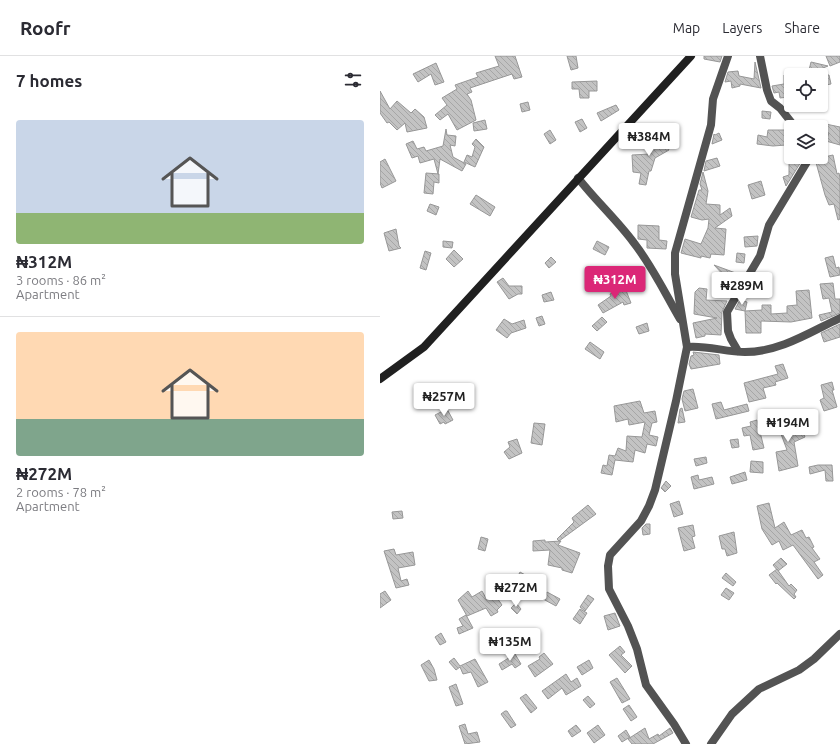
<!DOCTYPE html>
<html lang="en">
<head>
<meta charset="utf-8">
<style>
	:root { --surface:#fff; --page:#f2f2f3; --text:#2b2b33; --muted:#7c7c81; --line:#e1e1e2; --accent:#db2777 }
	body { margin:0; font-family:Ubuntu,sans-serif; background:var(--page); color:var(--text); height:100vh; display:flex; flex-direction:column; font-size:15px; white-space:nowrap }
	* { box-sizing:border-box; margin:0 }
	p { font-size:13px; color:var(--muted) }
	.icon { flex:none; width:22px; height:22px; fill:none; stroke:currentColor; stroke-width:2; stroke-linecap:round; stroke-linejoin:round }
	.map { position:relative; flex:1; overflow:hidden }
	.sheet { display:flex; flex-direction:column; background:var(--surface); width:380px }
	.sheet>* { flex:none }
	.controls { position:absolute; left:404px; top:12px; display:grid; gap:8px }
	.controls a { display:grid; place-items:center; width:44px; height:44px; border-radius:4px; background:var(--surface); box-shadow:0 1px 3px #0004; font-size:20px }
	.price { position:absolute; translate:-50% -34px; padding:0 9px; border-radius:4px; background:#fff; color:#222; font-size:13px; line-height:26px; filter:drop-shadow(0 1px 2px #0008) }
	.price::after { content:''; position:absolute; left:50%; top:24px; width:12px; height:9px; margin-left:-6px; background:inherit; clip-path:polygon(0 0,100% 0,50% 100%) }
	.price.on { background:var(--accent); color:#fff }
	ul { padding:0; list-style:none }
	li { display:grid; align-content:center; gap:8px; height:212px; padding:0 16px }
	li+li { border-top:1px solid var(--line) }
	li span { display:grid; place-items:center; height:124px; border-radius:4px; color:#555 }
	li>.icon { margin-inline-start:auto }
	span .icon { width:72px; height:72px; fill:#fffc; stroke-width:1 }
	li b { font-size:17px }
	h2 { display:flex; justify-content:space-between; align-items:center; height:48px; padding:0 16px; font-size:17px }
	header { display:flex; align-items:center; gap:24px; box-sizing:border-box; height:56px; padding:0 20px; background:var(--surface); border-bottom:1px solid var(--line) }
	header strong { font-size:19px }
	nav { display:flex; gap:22px; margin-inline-start:auto; font-size:14px }
	main { display:flex; flex:1; min-height:0 }
	.map>svg:first-child { display:block }
</style>
</head>
<body>
<header>
<strong>Roofr</strong>
<nav><a>Map</a><a>Layers</a><a>Share</a></nav>
</header>
<main>
<section class="sheet">
<h2>7 homes<svg class="icon" aria-label="filters" viewBox="0 0 24 24"><path d="M4 7h16M4 17h16"/><circle cx="9" cy="7" r="2"/><circle cx="15" cy="17" r="2"/></svg></h2>
<ul>
<li><span style="background:linear-gradient(#c9d6e8 75%,#8fb573 0)"><svg class="icon" aria-label="home" viewBox="0 0 24 24"><path d="M3 11l9-7 9 7M6 9v11h12V9"/></svg></span><div><b>₦312M</b><p>3 rooms · 86 m²</p><p>Apartment</p></div></li>
<li><span style="background:linear-gradient(#ffd9b3 70%,#7fa58c 0)"><svg class="icon" aria-label="home" viewBox="0 0 24 24"><path d="M3 11l9-7 9 7M6 9v11h12V9"/></svg></span><div><b>₦272M</b><p>2 rooms · 78 m²</p><p>Apartment</p></div></li>
</ul>
</section>
<div class="map">
<svg width="460" height="688" viewBox="0 0 460 688">
	<defs>
		<pattern id="building-back-hatch" width="6" height="6" patternUnits="userSpaceOnUse"><rect width="6" height="6" fill="#c3c3c3"/><path d="M-1 5l2 2M0 0l6 6M5-1l2 2" fill="none" stroke="#a6a6a6"/></pattern>
	</defs>
	<rect width="100%" height="100%" fill="#fff"/>
	<g fill="url(#building-back-hatch)" stroke="#979797">
		<path d="M 115,0 L 135,0 L 142,21 L 134,23 L 132,18 L 90,32 L 92,36 L 87,38 L 91,44 L 96,64 L 77,74 L 68,58 L 60,64 L 55,59 L 67,49 L 62,42 L 77,33 L 75,29 L 98,21 L 96,17 L 119,10 Z"/>
		<path d="M 187,0 L 196,0 L 198,12 L 191,14 Z"/>
		<path d="M 324,0 L 342,0 L 340,6 L 324,3 Z"/>
		<path d="M 446,0 L 460,0 L 460,6 L 450,10 Z"/>
		<path d="M 375,6 L 381,32 L 360,28 L 360,30 L 352,32 L 351,25 L 345,26 L 348,16 L 358,15 L 359,20 L 374,23 Z"/>
		<path d="M 431,6 L 448,10 L 428,18 Z"/>
		<path d="M 56,7 L 64,26 L 55,29 L 51,18 L 38,26 L 33,18 Z"/>
		<path d="M 404,19 L 411,19 L 411,28 L 405,28 L 408,41 L 400,42 L 399,36 L 394,37 L 392,30 L 404,28 Z"/>
		<path d="M 441,19 L 449,19 L 451,28 L 441,30 Z"/>
		<path d="M 217,25 L 217,35 L 209,35 L 209,42 L 200,42 L 199,33 L 192,33 L 192,26 Z"/>
		<path d="M 0,35 L 10,53 L 17,45 L 31,57 L 35,53 L 44,61 L 47,72 L 27,76 L 25,67 L 17,74 L 9,66 L 7,67 L 0,57 Z"/>
		<path d="M 148,46 L 150,54 L 142,56 L 140,48 Z"/>
		<path d="M 236,49 L 239,54 L 221,65 L 217,57 Z"/>
		<path d="M 382,55 L 391,56 L 390,63 L 382,62 Z"/>
		<path d="M 202,63 L 207,72 L 200,76 L 195,66 Z"/>
		<path d="M 105,64 L 107,73 L 94,75 L 93,67 Z"/>
		<path d="M 441,67 L 460,71 L 460,89 L 446,85 L 449,77 L 441,79 Z"/>
		<path d="M 66,73 L 67,79 L 76,80 L 75,90 L 70,89 L 73,101 L 86,108 L 82,115 L 60,103 L 58,118 L 54,103 L 40,107 L 38,100 L 32,102 L 26,88 L 33,85 L 37,93 L 44,91 L 46,95 L 63,90 Z"/>
		<path d="M 170,74 L 176,84 L 170,88 L 164,78 Z"/>
		<path d="M 388,74 L 407,74 L 406,89 L 393,90 L 377,88 L 378,79 L 387,81 Z"/>
		<path d="M 280,77 L 289,94 L 275,102 L 271,115 L 269,115 L 266,129 L 259,128 L 261,117 L 253,116 L 252,99 L 270,98 L 263,87 Z"/>
		<path d="M 339,77 L 342,84 L 332,88 L 334,78 L 335,79 Z"/>
		<path d="M 96,83 L 104,91 L 95,111 L 84,106 L 87,99 L 92,101 L 95,91 L 92,88 Z"/>
		<path d="M 453,99 L 457,118 L 459,117 L 460,122 L 460,163 L 458,164 L 454,148 L 449,149 L 445,139 L 435,103 Z"/>
		<path d="M 420,101 L 424,101 L 406,130 L 403,121 L 409,119 L 409,103 Z"/>
		<path d="M 337,102 L 340,110 L 324,115 L 326,105 Z"/>
		<path d="M 5,103 L 16,125 L 2,132 L 0,127 L 0,106 Z"/>
		<path d="M 323,116 L 328,135 L 326,148 L 340,149 L 340,159 L 350,152 L 352,160 L 335,172 L 346,173 L 344,199 L 331,198 L 330,202 L 321,200 L 321,202 L 301,197 L 305,183 L 321,188 L 328,172 L 329,163 L 322,164 L 311,161 L 319,134 L 322,134 L 320,128 Z"/>
		<path d="M 46,117 L 59,118 L 59,127 L 54,126 L 53,138 L 44,137 Z"/>
		<path d="M 381,125 L 385,139 L 372,143 L 368,129 Z"/>
		<path d="M 96,139 L 115,151 L 110,160 L 90,148 Z"/>
		<path d="M 50,148 L 59,151 L 56,159 L 47,155 Z"/>
		<path d="M 258,169 L 279,170 L 279,184 L 287,185 L 286,193 L 267,192 L 267,184 L 258,183 Z"/>
		<path d="M 16,173 L 19,190 L 21,192 L 9,195 L 4,177 Z"/>
		<path d="M 378,180 L 377,190 L 365,191 L 364,181 Z"/>
		<path d="M 63,185 L 73,186 L 72,192 L 63,191 Z"/>
		<path d="M 217,185 L 229,191 L 225,199 L 213,193 Z"/>
		<path d="M 74,194 L 83,203 L 74,211 L 66,203 Z"/>
		<path d="M 45,195 L 51,197 L 46,214 L 40,212 Z"/>
		<path d="M 357,197 L 365,198 L 364,207 L 356,206 Z"/>
		<path d="M 453,200 L 456,212 L 459,211 L 460,219 L 450,221 L 445,202 Z"/>
		<path d="M 171,201 L 176,206 L 169,212 L 165,207 Z"/>
		<path d="M 334,209 L 361,219 L 358,227 L 348,224 Z"/>
		<path d="M 123,222 L 129,230 L 142,230 L 142,238 L 138,238 L 129,243 L 117,226 Z"/>
		<path d="M 453,227 L 455,243 L 460,243 L 460,257 L 441,265 L 439,259 L 452,256 L 449,242 L 443,243 L 440,228 Z"/>
		<path d="M 245,232 L 251,247 L 244,249 L 243,246 L 223,257 L 218,249 L 231,240 L 230,238 Z"/>
		<path d="M 319,232 L 327,233 L 326,244 L 347,245 L 342,256 L 341,279 L 325,278 L 325,280 L 316,282 L 313,267 L 337,262 L 314,258 L 315,236 Z"/>
		<path d="M 429,234 L 432,262 L 411,266 L 381,265 L 381,277 L 366,277 L 365,255 L 382,254 L 382,249 L 391,249 L 391,258 L 407,257 L 407,250 L 417,249 L 416,235 Z"/>
		<path d="M 171,236 L 174,244 L 164,246 L 162,239 Z"/>
		<path d="M 360,244 L 367,246 L 365,255 L 355,253 Z"/>
		<path d="M 162,260 L 165,268 L 159,270 L 156,262 Z"/>
		<path d="M 222,261 L 227,266 L 217,275 L 212,270 Z"/>
		<path d="M 124,263 L 132,268 L 144,264 L 146,272 L 131,277 L 127,282 L 116,274 Z"/>
		<path d="M 267,267 L 269,275 L 259,278 L 256,271 Z"/>
		<path d="M 460,268 L 460,281 L 444,286 L 441,277 Z"/>
		<path d="M 210,286 L 224,296 L 220,303 L 205,293 Z"/>
		<path d="M 313,296 L 339,299 L 340,308 L 311,313 L 309,308 L 311,300 L 314,299 Z"/>
		<path d="M 403,308 L 408,322 L 395,326 L 396,329 L 383,332 L 386,342 L 369,346 L 364,327 L 398,318 L 395,310 Z"/>
		<path d="M 452,326 L 454,334 L 452,334 L 457,351 L 444,355 L 440,344 L 444,342 L 441,329 Z"/>
		<path d="M 313,333 L 318,352 L 305,355 L 302,343 L 304,335 Z"/>
		<path d="M 260,345 L 264,357 L 275,355 L 277,366 L 272,367 L 269,379 L 278,381 L 276,390 L 267,388 L 265,397 L 255,394 L 253,406 L 235,404 L 232,419 L 221,417 L 223,409 L 227,410 L 229,399 L 235,400 L 238,392 L 246,395 L 247,380 L 262,381 L 265,366 L 249,369 L 248,363 L 236,366 L 234,350 Z"/>
		<path d="M 341,346 L 344,354 L 367,348 L 369,355 L 336,363 L 332,348 Z"/>
		<path d="M 302,352 L 305,366 L 298,367 L 300,353 Z"/>
		<path d="M 67,353 L 73,364 L 65,368 L 64,366 L 60,368 L 55,359 Z"/>
		<path d="M 403,357 L 407,365 L 411,363 L 418,376 L 422,374 L 425,381 L 414,386 L 418,410 L 399,415 L 396,396 L 407,394 L 395,362 Z"/>
		<path d="M 377,364 L 384,392 L 373,394 L 370,379 L 364,380 L 362,372 L 371,370 L 370,366 Z"/>
		<path d="M 154,367 L 165,368 L 162,389 L 151,387 Z"/>
		<path d="M 137,383 L 142,397 L 129,403 L 124,396 L 130,391 L 128,386 Z"/>
		<path d="M 358,383 L 359,391 L 352,392 L 350,384 Z"/>
		<path d="M 326,401 L 327,407 L 316,410 L 314,403 Z"/>
		<path d="M 371,405 L 383,406 L 383,417 L 370,416 Z"/>
		<path d="M 438,409 L 452,409 L 453,425 L 446,425 L 445,414 L 430,418 L 429,411 Z"/>
		<path d="M 365,416 L 367,424 L 352,428 L 350,421 Z"/>
		<path d="M 318,419 L 319,424 L 332,421 L 334,428 L 314,433 L 311,421 Z"/>
		<path d="M 286,425 L 291,430 L 285,436 L 281,432 Z"/>
		<path d="M 299,445 L 303,458 L 294,461 L 290,448 Z"/>
		<path d="M 389,447 L 395,472 L 404,466 L 411,479 L 422,474 L 426,482 L 429,481 L 434,491 L 432,492 L 440,503 L 434,506 L 443,519 L 438,523 L 413,489 L 403,494 L 399,485 L 392,489 L 382,473 L 377,450 Z"/>
		<path d="M 208,449 L 216,458 L 179,485 L 177,483 L 194,466 L 192,462 Z"/>
		<path d="M 22,455 L 23,462 L 13,463 L 12,456 Z"/>
		<path d="M 266,468 L 270,468 L 270,478 L 263,479 L 262,472 Z"/>
		<path d="M 313,469 L 315,480 L 312,481 L 315,492 L 304,495 L 298,472 Z"/>
		<path d="M 354,476 L 357,497 L 347,500 L 345,493 L 342,493 L 339,480 Z"/>
		<path d="M 101,481 L 108,483 L 105,495 L 98,493 Z"/>
		<path d="M 165,484 L 165,486 L 181,485 L 178,489 L 200,497 L 192,517 L 182,514 L 182,512 L 168,509 L 170,494 L 153,495 L 153,485 Z"/>
		<path d="M 14,493 L 16,499 L 33,496 L 35,509 L 18,512 L 21,525 L 27,523 L 29,529 L 16,532 L 4,495 Z"/>
		<path d="M 401,502 L 407,508 L 398,515 L 393,509 Z"/>
		<path d="M 397,513 L 409,530 L 411,528 L 417,534 L 414,538 L 416,541 L 414,543 L 397,527 L 396,528 L 389,519 Z"/>
		<path d="M 140,516 L 147,520 L 142,529 L 135,526 Z"/>
		<path d="M 346,517 L 356,526 L 353,530 L 342,522 Z"/>
		<path d="M 123,521 L 132,526 L 129,531 L 120,527 Z"/>
		<path d="M 346,532 L 354,537 L 349,544 L 341,539 Z"/>
		<path d="M 5,535 L 11,544 L 0,552 L 0,538 Z"/>
		<path d="M 88,535 L 92,541 L 102,535 L 107,544 L 115,539 L 122,549 L 117,554 L 118,556 L 111,560 L 106,552 L 87,560 L 78,544 Z"/>
		<path d="M 167,536 L 180,543 L 176,550 L 163,543 Z"/>
		<path d="M 208,539 L 214,543 L 205,555 L 200,551 Z"/>
		<path d="M 136,547 L 141,553 L 137,558 L 131,552 Z"/>
		<path d="M 200,553 L 207,557 L 200,568 L 193,563 Z"/>
		<path d="M 235,557 L 240,570 L 228,574 L 224,560 Z"/>
		<path d="M 86,559 L 93,572 L 79,578 L 77,572 L 83,570 L 79,563 Z"/>
		<path d="M 61,577 L 66,586 L 60,589 L 55,581 Z"/>
		<path d="M 240,590 L 245,596 L 241,599 L 252,610 L 245,617 L 229,599 Z"/>
		<path d="M 164,597 L 173,608 L 155,621 L 148,610 L 160,603 L 159,601 Z"/>
		<path d="M 135,598 L 141,608 L 135,612 L 132,608 L 122,614 L 119,608 Z"/>
		<path d="M 74,602 L 80,610 L 95,603 L 108,626 L 98,631 L 91,616 L 83,618 L 80,611 L 76,614 L 69,606 Z"/>
		<path d="M 49,604 L 54,613 L 57,624 L 49,625 L 41,609 Z"/>
		<path d="M 209,604 L 213,612 L 202,619 L 197,611 Z"/>
		<path d="M 186,618 L 191,626 L 197,622 L 201,630 L 186,639 L 182,632 L 168,643 L 162,635 Z"/>
		<path d="M 237,622 L 250,643 L 242,647 L 230,626 Z"/>
		<path d="M 76,628 L 83,648 L 76,650 L 69,631 Z"/>
		<path d="M 146,638 L 157,652 L 151,657 L 140,642 Z"/>
		<path d="M 208,640 L 215,648 L 210,652 L 203,644 Z"/>
		<path d="M 249,649 L 257,661 L 251,665 L 243,653 Z"/>
		<path d="M 125,655 L 127,655 L 136,669 L 131,672 L 121,658 Z"/>
		<path d="M 85,668 L 88,678 L 97,676 L 100,686 L 85,688 L 79,670 Z"/>
		<path d="M 196,669 L 201,675 L 192,681 L 188,675 Z"/>
		<path d="M 218,669 L 225,679 L 214,687 L 207,677 Z"/>
		<path d="M 265,672 L 269,683 L 278,678 L 279,680 L 290,672 L 293,677 L 273,688 L 252,688 L 248,683 Z"/>
		<path d="M 246,674 L 250,681 L 242,686 L 238,680 Z"/>
	</g>
	<g fill="none" stroke-linecap="round" stroke-linejoin="round">
		<g stroke="#535353" stroke-width="8">
			<path d="M 380,0 L 387,34 L 391,45 L 400,52 L 415,71"/>
			<path d="M 198,122 C 216,145 237,164 254,187 C 272,210 285,237 300,263"/>
			<path d="M 307,291 C 326,289 346,296 365,296 C 400,296 430,276 460,262"/>
			<path d="M 358,295 L 351,283 L 348,275 L 347,256 L 380,200 L 389,169 L 430,101"/>
			<path d="M 306,688 L 294,668 L 266,629 L 257,593 L 248,570 L 229,533 L 228,510 L 230,499 L 261,465 L 269,450 L 275,434 L 296,345 L 307,291 L 295,218 L 295,197 L 331,69 L 333,43 L 348,0"/>
			<path d="M 331,688 L 352,658 L 379,633 L 419,614 L 434,603 L 460,578"/>
		</g>
		<path stroke="#202020" stroke-width="8" d="M 0,323 L 44,291 L 311,0"/>
	</g>
</svg>
<div class="controls">
<a><svg class="icon" aria-label="locate" viewBox="0 0 24 24"><circle cx="12" cy="12" r="6"/><path d="M12 2v4M12 18v4M2 12h4M18 12h4"/></svg></a>
<a><svg class="icon" aria-label="layers" viewBox="0 0 24 24"><path d="M12 4l9 5-9 5-9-5zM3 14l9 5 9-5"/></svg></a>
</div>
<b class="price" style="left:269px;top:101px">₦384M</b>
<b class="price on" style="left:235px;top:244px">₦312M</b>
<b class="price" style="left:362px;top:250px">₦289M</b>
<b class="price" style="left:64px;top:361px">₦257M</b>
<b class="price" style="left:408px;top:387px">₦194M</b>
<b class="price" style="left:136px;top:552px">₦272M</b>
<b class="price" style="left:130px;top:606px">₦135M</b>
</div>
</main>
</body>
</html>
